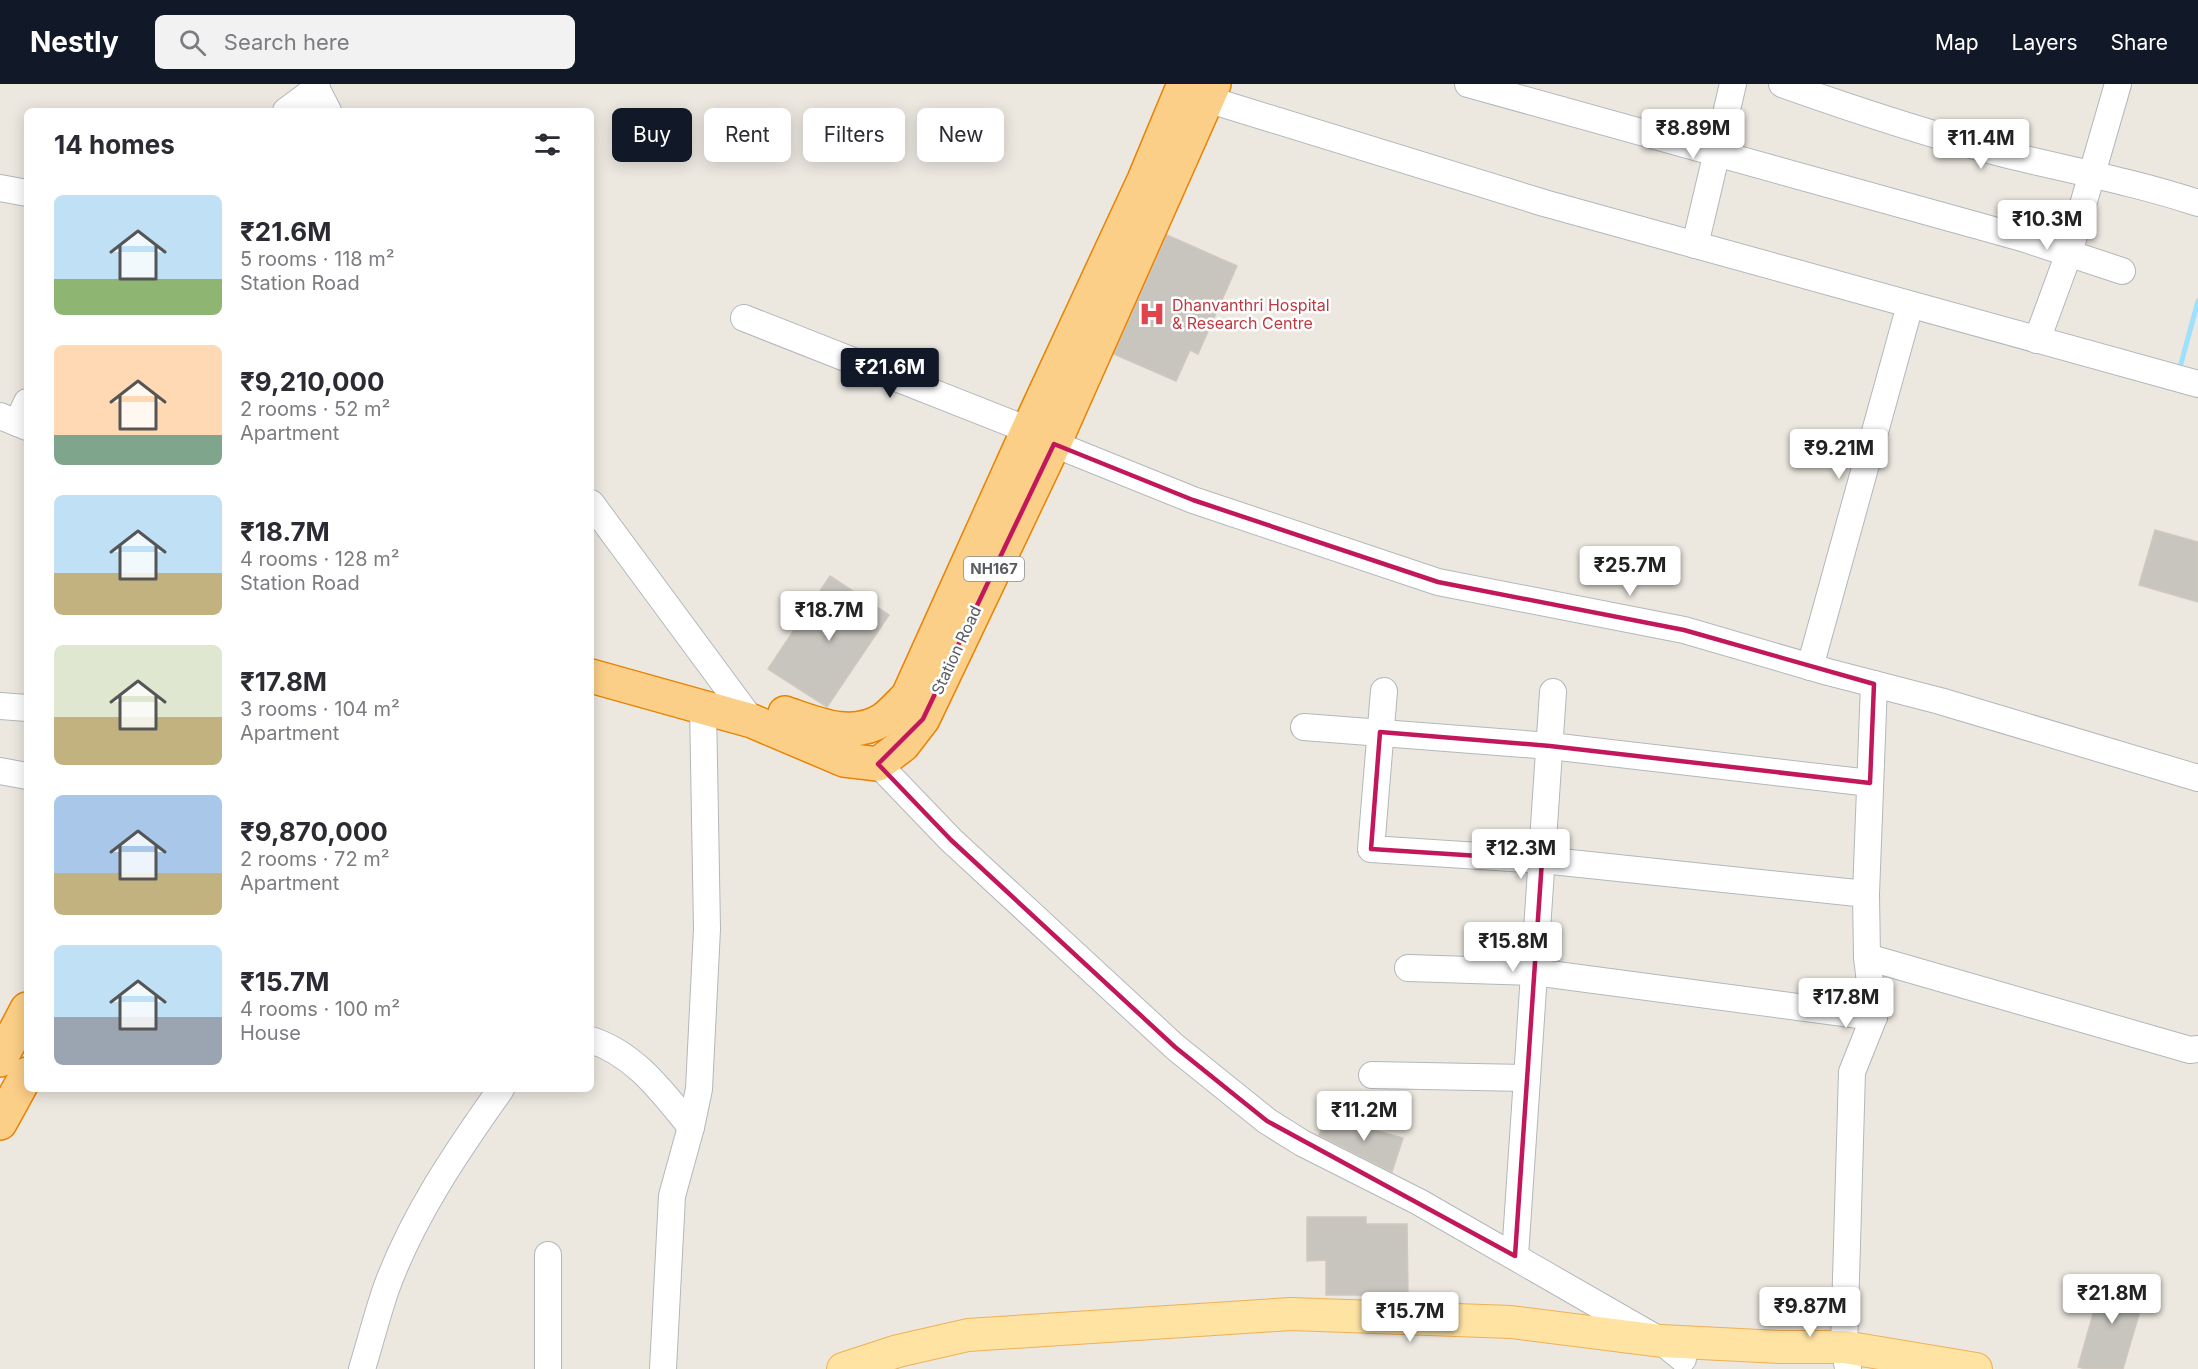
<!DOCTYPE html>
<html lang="en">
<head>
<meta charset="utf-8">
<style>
	:root { --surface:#fff; --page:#f2f2f3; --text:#2b2b33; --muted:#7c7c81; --accent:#111827 }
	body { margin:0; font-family:Inter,sans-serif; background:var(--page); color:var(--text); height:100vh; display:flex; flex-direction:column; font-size:22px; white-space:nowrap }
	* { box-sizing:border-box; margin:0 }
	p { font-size:20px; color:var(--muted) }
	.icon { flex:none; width:33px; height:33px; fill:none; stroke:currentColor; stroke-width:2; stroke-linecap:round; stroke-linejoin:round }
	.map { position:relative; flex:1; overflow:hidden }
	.drawer { position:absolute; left:24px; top:24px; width:570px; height:984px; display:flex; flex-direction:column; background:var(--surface); border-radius:9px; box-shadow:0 3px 15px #0003 }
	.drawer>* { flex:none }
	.hud { position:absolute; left:612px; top:24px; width:570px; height:54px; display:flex; gap:12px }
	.price { position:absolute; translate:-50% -51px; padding:0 14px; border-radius:6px; background:#fff; color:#222; font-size:20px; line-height:39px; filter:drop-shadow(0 2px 3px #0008) }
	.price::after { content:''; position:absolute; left:50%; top:36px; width:18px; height:14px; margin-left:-9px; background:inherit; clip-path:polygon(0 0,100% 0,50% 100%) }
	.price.active { background:var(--accent); color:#fff }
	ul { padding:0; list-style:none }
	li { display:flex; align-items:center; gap:18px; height:150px; padding:0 30px }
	li span { display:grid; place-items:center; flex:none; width:168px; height:120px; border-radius:9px; color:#555 }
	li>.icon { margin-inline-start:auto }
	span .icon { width:72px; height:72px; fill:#fffc; stroke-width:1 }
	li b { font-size:26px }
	h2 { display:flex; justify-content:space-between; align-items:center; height:72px; padding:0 30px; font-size:26px }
	.chip { padding:0 21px; border-radius:9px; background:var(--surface); box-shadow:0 3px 15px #0003; font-size:21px; line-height:54px }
	.chip.active { background:var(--accent); color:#fff }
	header { display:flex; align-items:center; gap:36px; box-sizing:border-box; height:84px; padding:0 30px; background:var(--accent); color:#fff }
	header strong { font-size:28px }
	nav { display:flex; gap:33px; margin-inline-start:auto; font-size:21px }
	.search { width:420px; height:54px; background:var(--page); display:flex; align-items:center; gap:15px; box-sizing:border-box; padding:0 21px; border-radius:9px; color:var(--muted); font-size:22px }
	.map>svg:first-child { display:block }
</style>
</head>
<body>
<header>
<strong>Nestly</strong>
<div class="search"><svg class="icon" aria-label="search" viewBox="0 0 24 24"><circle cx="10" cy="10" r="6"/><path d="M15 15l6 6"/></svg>Search here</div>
<nav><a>Map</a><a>Layers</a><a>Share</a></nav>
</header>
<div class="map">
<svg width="2198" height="1285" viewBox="0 0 2198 1285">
	<rect width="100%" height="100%" fill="#ece8e0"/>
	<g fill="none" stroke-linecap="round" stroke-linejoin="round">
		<path stroke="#9ee1fe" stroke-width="5" d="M 2179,287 L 2198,217"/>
	</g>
	<g fill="#c8c5bf" stroke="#d0c8be" stroke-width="1.5">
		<path d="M 1167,151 L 1237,182 L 1198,270 L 1190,266 L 1176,297 L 1114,270 Z"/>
		<path d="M 2155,446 L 2198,458 L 2198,518 L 2139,501 Z"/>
		<path d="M 830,492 L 889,531 L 827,623 L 768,585 Z"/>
		<path d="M 1327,1033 L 1403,1054 L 1392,1088 L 1319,1051 Z"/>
		<path d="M 1307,1133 L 1366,1133 L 1366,1140 L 1407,1140 L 1408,1211 L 1326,1211 L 1326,1176 L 1307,1177 Z"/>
		<path d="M 2104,1191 L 2147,1203 L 2123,1285 L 2086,1285 L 2078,1283 Z"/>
	</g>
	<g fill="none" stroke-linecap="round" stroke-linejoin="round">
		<g stroke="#b3b7bb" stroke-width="28">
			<g id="minor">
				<path d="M 314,0 L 328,27"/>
				<path d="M 1468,0 L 2022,154 L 2122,187"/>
				<path d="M 1782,0 C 1855,26 1929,50 2004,70 C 2069,86 2135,98 2198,119"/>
				<path d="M 1207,15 L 1544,119 L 2198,300"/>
				<path d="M 286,27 L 317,4"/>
				<path d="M 0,104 L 27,109"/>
				<path d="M 1695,161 L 1733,0"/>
				<path d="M 744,234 L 1028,346 L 1054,360 L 1193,416 L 1438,498 L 1684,546 L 1828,588 L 1940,617 L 2198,694"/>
				<path d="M 2037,256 L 2069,169 L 2118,0"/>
				<path d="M 0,332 L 27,343"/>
				<path d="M 17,339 L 27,318"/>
				<path d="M 591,419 L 752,637"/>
				<path d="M 1810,583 L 1910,221"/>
				<path d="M 1384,607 L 1371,765 L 1542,776 L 1866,810"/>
				<path d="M 0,622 L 27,624"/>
				<path d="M 1304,643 L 1550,662 L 1870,699"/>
				<path d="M 878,680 L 951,756 L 1175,963 L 1267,1037 L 1302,1059 L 1419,1118 L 1661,1257 L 1683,1275"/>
				<path d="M 0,687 L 27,692"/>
				<path d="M 1867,873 L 2190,966 L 2198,965"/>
				<path d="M 1408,884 L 1534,888 L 1874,933"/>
				<path d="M 591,956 C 635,970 663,1009 691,1043"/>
				<path d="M 1372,991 L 1527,994"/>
				<path d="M 1515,1172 L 1553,608"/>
				<path d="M 1848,1284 L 1844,1263 L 1852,988 L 1874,933 L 1867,873 L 1866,810 L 1874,600"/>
				<path d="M 362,1285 C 370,1259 377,1231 386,1205 C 412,1133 457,1067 501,1005"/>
				<path d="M 548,1285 L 548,1171"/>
				<path d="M 663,1285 L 672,1112 L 691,1043 L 699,1005 L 707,845 L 703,622"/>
			</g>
		</g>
		<g stroke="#efb056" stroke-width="34">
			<path id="major" d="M 843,1285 L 898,1267 L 968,1251 L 1291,1230 L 1511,1238 L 1661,1257 L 1780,1263 L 1844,1263 L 1976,1285"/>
		</g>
		<g stroke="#e98303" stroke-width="36">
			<g id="highway">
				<path d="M 591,592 L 752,637 L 844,676 L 878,680 L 903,661 L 923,635 L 1054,360 L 1214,0"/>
				<path d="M 785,629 C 817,640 852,656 884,635 C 892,629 900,620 908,612 L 1028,346 L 1144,96 L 1184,0"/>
				<path d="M 0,976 L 27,925"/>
				<path d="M 0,1039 L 27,990"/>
			</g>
		</g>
		<use href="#minor" stroke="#fff" stroke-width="26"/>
		<use href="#major" stroke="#fee3a3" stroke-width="32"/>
		<use href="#highway" stroke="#fbcf87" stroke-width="33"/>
	</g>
	<path fill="none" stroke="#c2185b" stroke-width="4.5" stroke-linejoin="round" d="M 1054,360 L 1193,416 L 1438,498 L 1684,546 L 1874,600 L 1870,699 L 1550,662 L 1380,648 L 1371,765 L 1542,776 L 1515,1172 L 1267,1037 L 1175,963 L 951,756 L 878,680 L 923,635 Z"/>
	<defs>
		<g id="hospital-bare" transform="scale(2.07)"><path d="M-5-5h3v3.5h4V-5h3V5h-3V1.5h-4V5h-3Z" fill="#e0444e" stroke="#fff" stroke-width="2.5" paint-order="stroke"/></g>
	</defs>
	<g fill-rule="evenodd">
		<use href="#hospital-bare" x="1152" y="230"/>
	</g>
	<g text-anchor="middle" stroke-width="5" stroke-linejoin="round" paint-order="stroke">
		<rect fill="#fff" stroke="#8b8e90" stroke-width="1.5" x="964" y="473" width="60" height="24" rx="4.5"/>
		<g font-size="15" font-weight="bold" fill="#595d61">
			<text x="994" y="490">NH167</text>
		</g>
		<g font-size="16" fill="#be3a42" stroke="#fff" text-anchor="start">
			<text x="1172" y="227">Dhanvanthri Hospital<tspan x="1172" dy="18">&amp; Research Centre</tspan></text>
		</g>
		<g font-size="16" fill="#595d61" stroke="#fff">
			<text transform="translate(956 566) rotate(-65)" y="6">Station Road</text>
		</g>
	</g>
</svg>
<b class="price" style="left:1693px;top:76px">₹8.89M</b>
<b class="price" style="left:1981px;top:86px">₹11.4M</b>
<b class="price" style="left:2047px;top:167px">₹10.3M</b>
<b class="price active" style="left:890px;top:315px">₹21.6M</b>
<b class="price" style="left:1839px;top:396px">₹9.21M</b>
<b class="price" style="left:1630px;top:513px">₹25.7M</b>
<b class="price" style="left:829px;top:558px">₹18.7M</b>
<b class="price" style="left:1521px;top:796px">₹12.3M</b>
<b class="price" style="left:1513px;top:889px">₹15.8M</b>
<b class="price" style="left:1846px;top:945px">₹17.8M</b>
<b class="price" style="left:1364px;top:1058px">₹11.2M</b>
<b class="price" style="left:2112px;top:1241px">₹21.8M</b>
<b class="price" style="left:1810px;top:1254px">₹9.87M</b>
<b class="price" style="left:1410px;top:1259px">₹15.7M</b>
<div class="hud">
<a class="chip active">Buy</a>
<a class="chip">Rent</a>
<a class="chip">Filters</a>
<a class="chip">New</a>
</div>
<section class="drawer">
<h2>14 homes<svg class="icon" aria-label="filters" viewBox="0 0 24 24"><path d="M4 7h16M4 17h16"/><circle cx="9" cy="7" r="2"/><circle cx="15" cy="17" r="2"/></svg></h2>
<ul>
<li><span style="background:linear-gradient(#bfe0f5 70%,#8fb573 0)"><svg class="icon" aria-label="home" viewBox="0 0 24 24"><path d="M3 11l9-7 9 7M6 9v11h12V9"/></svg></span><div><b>₹21.6M</b><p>5 rooms · 118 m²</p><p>Station Road</p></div></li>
<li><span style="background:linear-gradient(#ffd9b3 75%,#7fa58c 0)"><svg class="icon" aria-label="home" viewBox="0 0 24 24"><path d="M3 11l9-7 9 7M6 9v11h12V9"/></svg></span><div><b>₹9,210,000</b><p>2 rooms · 52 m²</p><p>Apartment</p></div></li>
<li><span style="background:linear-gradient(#bfe0f5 65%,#c2b280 0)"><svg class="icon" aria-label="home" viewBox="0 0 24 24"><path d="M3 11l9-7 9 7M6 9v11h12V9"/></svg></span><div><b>₹18.7M</b><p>4 rooms · 128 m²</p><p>Station Road</p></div></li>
<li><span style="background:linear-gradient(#dfe7d0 60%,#c2b280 0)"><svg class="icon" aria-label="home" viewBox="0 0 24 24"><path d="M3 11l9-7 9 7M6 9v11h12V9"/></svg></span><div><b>₹17.8M</b><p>3 rooms · 104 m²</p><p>Apartment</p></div></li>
<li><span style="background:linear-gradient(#a9c7e8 65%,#c2b280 0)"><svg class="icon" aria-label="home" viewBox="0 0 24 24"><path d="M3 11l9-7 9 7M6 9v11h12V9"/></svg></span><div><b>₹9,870,000</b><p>2 rooms · 72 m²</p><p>Apartment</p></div></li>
<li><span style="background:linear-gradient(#bfe0f5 60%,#9aa5b1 0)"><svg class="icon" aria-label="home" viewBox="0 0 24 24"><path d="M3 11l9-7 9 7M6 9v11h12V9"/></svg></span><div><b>₹15.7M</b><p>4 rooms · 100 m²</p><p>House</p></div></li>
</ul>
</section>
</div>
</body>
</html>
